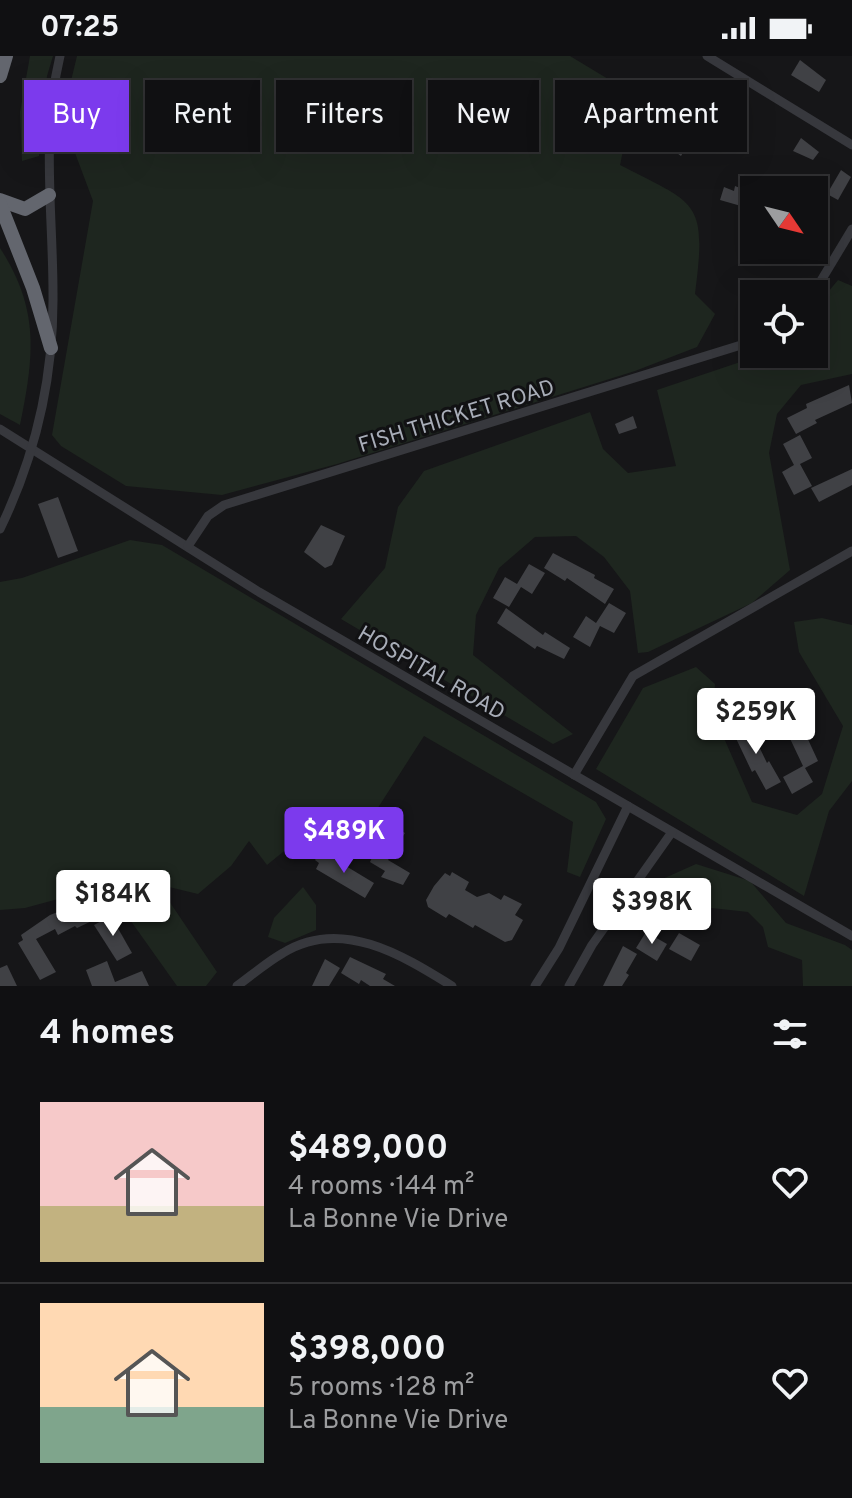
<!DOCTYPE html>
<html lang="en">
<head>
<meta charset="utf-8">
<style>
	:root { --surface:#101012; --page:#1e1e20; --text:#f1f3f6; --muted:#9c9d9f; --line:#303032; --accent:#7c3aed }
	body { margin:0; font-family:Overpass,sans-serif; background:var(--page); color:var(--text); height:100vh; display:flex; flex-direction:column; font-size:30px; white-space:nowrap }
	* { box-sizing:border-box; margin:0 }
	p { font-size:26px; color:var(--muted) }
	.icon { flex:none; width:44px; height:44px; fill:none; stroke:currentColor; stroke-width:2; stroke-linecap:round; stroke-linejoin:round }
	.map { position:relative; height:930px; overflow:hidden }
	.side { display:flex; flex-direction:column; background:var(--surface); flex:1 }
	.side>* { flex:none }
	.top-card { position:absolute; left:24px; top:24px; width:804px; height:72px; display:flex; gap:16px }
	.needle { width:52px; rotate:125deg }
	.fabs { position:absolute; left:740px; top:120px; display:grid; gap:16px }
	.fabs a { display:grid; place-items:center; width:88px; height:88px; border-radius:0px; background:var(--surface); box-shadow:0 8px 32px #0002,0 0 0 2px var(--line); font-size:40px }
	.price { position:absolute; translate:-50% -68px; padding:0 18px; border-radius:8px; background:#fff; color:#222; font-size:26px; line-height:52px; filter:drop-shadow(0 2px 4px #0008) }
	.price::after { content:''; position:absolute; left:50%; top:48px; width:24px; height:18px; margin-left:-12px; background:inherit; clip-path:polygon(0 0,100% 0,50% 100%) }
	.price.on { background:var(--accent); color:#fff }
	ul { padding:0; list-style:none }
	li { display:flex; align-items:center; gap:24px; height:200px; padding:0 40px }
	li+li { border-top:2px solid var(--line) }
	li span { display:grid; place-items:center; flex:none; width:224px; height:160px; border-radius:0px; color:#555 }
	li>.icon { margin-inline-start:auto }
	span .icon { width:96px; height:96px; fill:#fffc; stroke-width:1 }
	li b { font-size:34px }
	h2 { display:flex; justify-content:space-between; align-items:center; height:96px; padding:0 40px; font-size:34px }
	.chip { padding:0 28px; border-radius:0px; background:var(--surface); box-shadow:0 8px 32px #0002,0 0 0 2px var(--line); font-size:28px; line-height:72px }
	.chip.on { background:var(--accent); color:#fff }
	.status { display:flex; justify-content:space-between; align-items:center; height:56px; padding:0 40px; background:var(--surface); direction:ltr }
	.status svg { height:22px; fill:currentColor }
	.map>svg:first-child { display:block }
</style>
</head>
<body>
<div class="status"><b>07:25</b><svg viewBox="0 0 49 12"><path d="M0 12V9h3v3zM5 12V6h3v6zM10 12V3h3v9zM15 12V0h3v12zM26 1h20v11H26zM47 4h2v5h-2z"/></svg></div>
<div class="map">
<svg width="852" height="930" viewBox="0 0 852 930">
	<rect width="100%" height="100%" fill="#161618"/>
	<g fill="#1e261f">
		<path d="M 30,0 L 53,0 L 47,20 L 39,100 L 22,105 L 20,56 Z"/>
		<path d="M 77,0 L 570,0 L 623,32 L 630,62 L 620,109 C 698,149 707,144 695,238 L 715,258 L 697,291 L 635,315 L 337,408 L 222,439 L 126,430 L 61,390 L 52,379 L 93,145 L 62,62 Z"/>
		<path d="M 0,192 C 40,254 34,300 20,369 L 0,358 Z"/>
		<path d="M 838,224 L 852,230 L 852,318 L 801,329 L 777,358 L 769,397 L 790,514 L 752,547 L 648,596 L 638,597 L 630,535 L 604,501 L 576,480 L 535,481 L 499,512 L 476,559 L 473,599 L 573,678 L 553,688 L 341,563 L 385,512 L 398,451 L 424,415 L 590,356 L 603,393 L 628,417 L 676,410 L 657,334 L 764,298 L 814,298 L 814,253 Z"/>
		<path d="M 130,484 L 162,489 L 596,746 L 606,763 L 580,821 L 567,816 L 573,766 L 424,680 L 365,772 L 316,769 L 267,809 L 249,785 L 231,810 L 198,838 L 165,830 L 169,845 L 217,916 L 206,930 L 177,930 L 106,830 L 25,852 L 0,854 L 0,526 L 22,522 Z"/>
		<path d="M 822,562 L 852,569 L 852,725 L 829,755 L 804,840 L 596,713 L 643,632 L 696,611 L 715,628 L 713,657 L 752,746 L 797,759 L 822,738 L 843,670 L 799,596 L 794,566 Z"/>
		<path d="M 696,808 L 750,825 L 786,867 L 845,889 L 852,894 L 852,930 L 803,930 L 802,904 L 768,891 L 763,871 L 748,856 L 657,846 L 658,825 Z"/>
		<path d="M 303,831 L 316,849 L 316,874 L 285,887 L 268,881 L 274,862 Z"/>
	</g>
	<g fill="#404145">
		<path d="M 800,4 L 826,24 L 819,36 L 791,19 Z"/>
		<path d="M 672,39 L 696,53 L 687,66 L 697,73 L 681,100 L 674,95 L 678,90 L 672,83 L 680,73 L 664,62 L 668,56 L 658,50 L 662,43 L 667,46 Z"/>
		<path d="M 801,82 L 819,96 L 813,104 L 793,95 Z"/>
		<path d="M 841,114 L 851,121 L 838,144 L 827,138 Z"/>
		<path d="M 735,130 L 745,134 L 744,138 L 749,140 L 748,152 L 720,144 L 724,131 L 734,135 Z"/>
		<path d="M 773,224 L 783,238 L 751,238 Z"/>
		<path d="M 849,329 L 852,347 L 815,364 L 817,367 L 796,378 L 787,362 L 807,352 L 806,348 Z"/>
		<path d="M 633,360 L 637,372 L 619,378 L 615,368 Z"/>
		<path d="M 800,379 L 812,402 L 800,408 L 812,430 L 794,439 L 782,416 L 794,409 L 783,388 Z"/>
		<path d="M 852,413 L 852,429 L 819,446 L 811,432 Z"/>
		<path d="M 58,441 L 78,495 L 58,502 L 38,448 Z"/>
		<path d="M 321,469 L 345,480 L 332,509 L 325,512 L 304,496 Z"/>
		<path d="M 553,497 L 595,519 L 594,522 L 614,533 L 605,548 L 567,522 L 565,525 L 544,512 Z"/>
		<path d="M 529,508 L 545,517 L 532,538 L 521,531 L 509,551 L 493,542 L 505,521 L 517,528 Z"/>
		<path d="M 609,547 L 626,557 L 614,577 L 600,570 L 590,591 L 573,581 L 586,560 L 596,567 Z"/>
		<path d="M 506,552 L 543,579 L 545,576 L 570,592 L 564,603 L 537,590 L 535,593 L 497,567 Z"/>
		<path d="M 750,638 L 759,654 L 742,664 L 733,647 Z"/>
		<path d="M 778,641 L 795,666 L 799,664 L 818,705 L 805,712 L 813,726 L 792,738 L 783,721 L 803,710 L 785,672 L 782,674 L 767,647 Z"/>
		<path d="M 747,666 L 767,707 L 769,705 L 781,726 L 766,734 L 755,714 L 752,716 L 732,674 Z"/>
		<path d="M 388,767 L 405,777 L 388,804 L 410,817 L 403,829 L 381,821 L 385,815 L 370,806 L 378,789 L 375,787 Z"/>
		<path d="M 321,795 L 374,827 L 365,842 L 316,813 L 319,807 L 315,804 Z"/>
		<path d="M 452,816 L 469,826 L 465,834 L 477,841 L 489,837 L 501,844 L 504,839 L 522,848 L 515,859 L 523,864 L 512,884 L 505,886 L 475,869 L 473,872 L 449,858 L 446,862 L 428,851 L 426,844 L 434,830 L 445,817 L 450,820 Z"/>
		<path d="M 88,847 L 96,863 L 77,872 L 75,870 L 58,879 L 55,873 L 36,883 L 56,916 L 40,924 L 18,887 L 23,884 L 21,879 L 50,859 L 68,852 L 70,857 Z"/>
		<path d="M 111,860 L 132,897 L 117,905 L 94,869 Z"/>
		<path d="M 646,876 L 667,888 L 657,905 L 636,892 Z"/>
		<path d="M 679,877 L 700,889 L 691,905 L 669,893 Z"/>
		<path d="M 623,890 L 637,898 L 626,917 L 629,919 L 622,930 L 603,930 Z"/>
		<path d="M 350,901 L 386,918 L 383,923 L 395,930 L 370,930 L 361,924 L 359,928 L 341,917 Z"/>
		<path d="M 325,903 L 340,912 L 329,930 L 312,930 Z"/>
		<path d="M 107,905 L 115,926 L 142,915 L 149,930 L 92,930 L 86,914 Z"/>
		<path d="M 7,909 L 17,930 L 0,930 L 0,912 Z"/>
	</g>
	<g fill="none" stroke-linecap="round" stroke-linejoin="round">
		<g stroke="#37383d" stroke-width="9">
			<path d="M 707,0 L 852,89"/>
			<path d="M 813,238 L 852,173"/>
			<path d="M 0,373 L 259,536 L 852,880"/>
			<path d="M 0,473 C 36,399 54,321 53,237 C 53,158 41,79 60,0"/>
			<path d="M 188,490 L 208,460 L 224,449 L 754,285"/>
			<path d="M 574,719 L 633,620 L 852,495"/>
			<path d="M 237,930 C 252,919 267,906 283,897 C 341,861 402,899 452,930"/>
			<path d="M 535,930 L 559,892 L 628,750"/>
			<path d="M 569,930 L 592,889 L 672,776"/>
		</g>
		<g stroke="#63666e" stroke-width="14">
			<path d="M 0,20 L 6,0"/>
			<path d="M 0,144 L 25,153 L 49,139"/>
			<path d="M 0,148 L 33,232 L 51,292"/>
		</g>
	</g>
	<g text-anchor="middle" stroke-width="6" stroke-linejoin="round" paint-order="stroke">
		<g font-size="22" fill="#a8adb8" stroke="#111113">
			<text transform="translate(456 359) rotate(-17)" y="8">FISH THICKET ROAD</text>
			<text transform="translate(432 616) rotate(30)" y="8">HOSPITAL ROAD</text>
		</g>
	</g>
</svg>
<div class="fabs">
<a><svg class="needle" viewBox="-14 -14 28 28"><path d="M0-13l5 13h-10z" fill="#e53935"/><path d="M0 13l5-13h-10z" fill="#9c9d9f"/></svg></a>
<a><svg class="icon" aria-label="locate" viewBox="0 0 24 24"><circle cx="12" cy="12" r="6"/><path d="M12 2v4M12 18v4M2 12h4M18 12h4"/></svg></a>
</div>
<b class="price" style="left:756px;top:700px">$259K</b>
<b class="price on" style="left:344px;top:819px">$489K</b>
<b class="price" style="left:113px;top:882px">$184K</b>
<b class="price" style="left:652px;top:890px">$398K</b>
<div class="top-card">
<a class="chip on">Buy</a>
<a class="chip">Rent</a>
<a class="chip">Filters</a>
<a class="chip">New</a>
<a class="chip">Apartment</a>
</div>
</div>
<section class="side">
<h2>4 homes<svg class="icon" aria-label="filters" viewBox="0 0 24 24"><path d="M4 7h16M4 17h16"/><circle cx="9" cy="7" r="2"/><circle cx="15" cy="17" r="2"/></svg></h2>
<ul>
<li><span style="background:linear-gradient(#f6c9c9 65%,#c2b280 0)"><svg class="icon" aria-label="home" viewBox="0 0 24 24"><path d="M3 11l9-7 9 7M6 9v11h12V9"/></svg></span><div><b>$489,000</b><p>4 rooms · 144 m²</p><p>La Bonne Vie Drive</p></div><svg class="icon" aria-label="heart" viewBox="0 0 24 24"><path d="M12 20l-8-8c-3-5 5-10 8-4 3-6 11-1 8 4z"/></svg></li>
<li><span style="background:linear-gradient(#ffd9b3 65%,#7fa58c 0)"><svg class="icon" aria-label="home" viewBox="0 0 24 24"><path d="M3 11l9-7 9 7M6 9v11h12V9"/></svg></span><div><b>$398,000</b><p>5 rooms · 128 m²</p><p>La Bonne Vie Drive</p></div><svg class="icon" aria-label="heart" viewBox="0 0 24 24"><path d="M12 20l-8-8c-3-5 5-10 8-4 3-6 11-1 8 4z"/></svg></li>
</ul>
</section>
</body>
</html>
